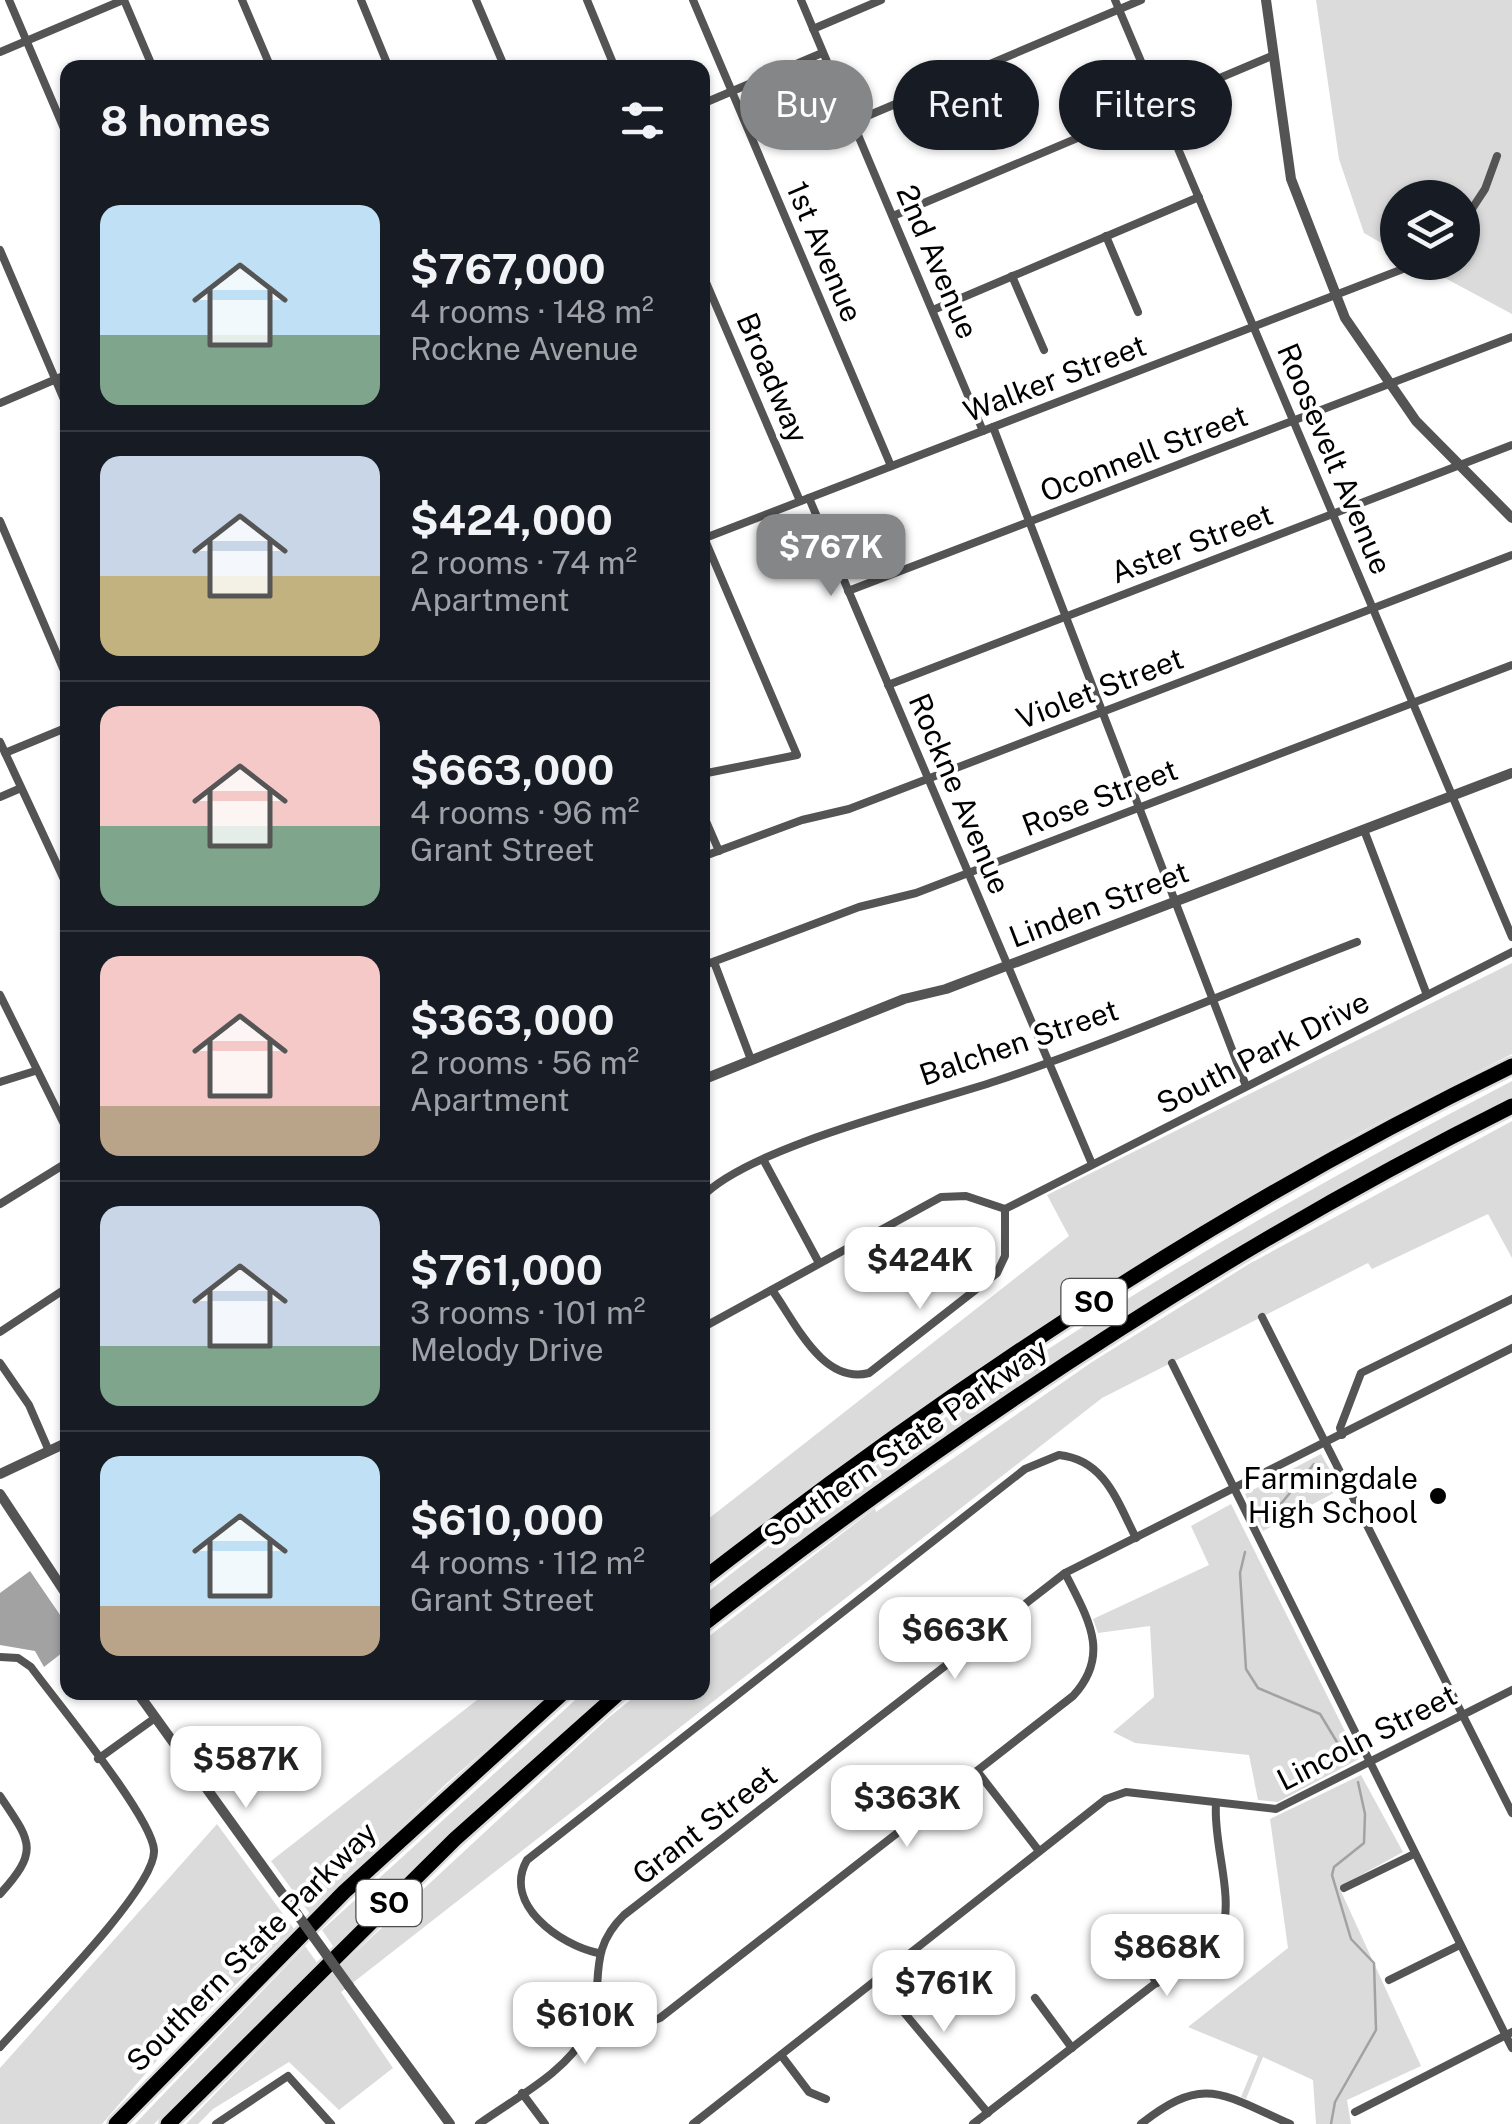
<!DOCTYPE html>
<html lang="en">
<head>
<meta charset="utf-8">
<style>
	:root { --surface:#171b24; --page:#242831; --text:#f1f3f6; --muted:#9ea1a6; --line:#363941; --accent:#858687 }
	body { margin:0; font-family:"Public Sans",sans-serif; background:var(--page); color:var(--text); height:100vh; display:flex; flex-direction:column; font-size:38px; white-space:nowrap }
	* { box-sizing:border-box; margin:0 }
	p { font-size:32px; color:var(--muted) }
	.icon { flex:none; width:55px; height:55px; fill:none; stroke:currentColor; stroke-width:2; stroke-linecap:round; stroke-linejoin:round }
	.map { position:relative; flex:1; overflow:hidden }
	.details { position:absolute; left:60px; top:60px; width:650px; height:1640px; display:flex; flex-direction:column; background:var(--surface); border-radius:20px; box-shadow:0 2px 8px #0004 }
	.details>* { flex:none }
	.guide { position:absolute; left:740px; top:60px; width:620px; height:90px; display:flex; gap:20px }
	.tools { position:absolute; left:1380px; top:180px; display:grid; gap:20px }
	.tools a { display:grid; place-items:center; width:100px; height:100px; border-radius:50%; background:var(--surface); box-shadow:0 2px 8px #0004; font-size:50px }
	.price { position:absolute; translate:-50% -85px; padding:0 22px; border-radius:20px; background:#fff; color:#222; font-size:32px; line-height:65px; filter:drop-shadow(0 2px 5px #0008) }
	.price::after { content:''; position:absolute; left:50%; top:60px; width:30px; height:22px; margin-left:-15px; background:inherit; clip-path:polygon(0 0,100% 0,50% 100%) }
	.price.active { background:var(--accent); color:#fff }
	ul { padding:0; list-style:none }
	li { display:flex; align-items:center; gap:30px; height:250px; padding:0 40px }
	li+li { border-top:2px solid var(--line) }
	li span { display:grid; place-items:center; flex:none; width:280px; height:200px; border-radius:20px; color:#555 }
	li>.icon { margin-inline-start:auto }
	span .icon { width:120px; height:120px; fill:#fffc; stroke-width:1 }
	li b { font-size:42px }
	h2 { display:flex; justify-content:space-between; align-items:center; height:120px; padding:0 40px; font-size:42px }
	.chip { padding:0 35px; border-radius:45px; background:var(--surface); box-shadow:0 2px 8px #0004; font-size:35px; line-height:90px }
	.chip.active { background:var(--accent); color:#fff }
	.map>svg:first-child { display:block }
</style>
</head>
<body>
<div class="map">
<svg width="1512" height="2124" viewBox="0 0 1512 2124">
	<rect width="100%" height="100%" fill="#fff"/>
	<g fill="#dbdbdb">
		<path d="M 1316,0 L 1512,0 L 1512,314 L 1417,263 L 1462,262 L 1462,198 L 1398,198 L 1397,252 L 1364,233 L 1339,159 Z"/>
		<path d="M 1512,963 L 1512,1054 C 1445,1089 1376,1122 1311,1160 C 1099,1283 900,1423 703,1569 L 703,1523 L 1069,1236 L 1047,1195 Z"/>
		<path d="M 1512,1081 L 1512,1101 L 1253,1241 L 703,1620 L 703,1596 C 954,1397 1227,1229 1512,1081 Z"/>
		<path d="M 1512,1121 L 1512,1258 L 1488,1214 L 1372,1269 L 1368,1263 L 1102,1398 L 341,1992 L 393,2068 L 339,2110 L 289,2062 L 213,2109 L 198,2124 L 186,2124 L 320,1985 L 608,1718 L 639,1693 L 702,1692 L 703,1641 L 875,1508 L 876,1512 L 1092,1362 L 1249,1264 Z"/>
		<path d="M 1321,1454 L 1341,1489 L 1263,1531 L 1245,1494 Z"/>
		<path d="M 1231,1504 L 1359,1759 L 1278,1802 L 1258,1800 L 1249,1755 L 1135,1743 L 1113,1732 L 1154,1697 L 1150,1626 L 1098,1633 L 1093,1619 L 1209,1565 L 1191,1526 Z"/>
		<path d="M 486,1693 L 552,1693 L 448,1782 L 310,1914 L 271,1861 Z"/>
		<path d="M 583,1693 L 612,1693 L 508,1780 L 335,1949 L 322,1930 Z"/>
		<path d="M 1361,1775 L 1403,1852 L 1339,1887 L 1421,2066 L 1347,2100 L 1351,2124 L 1316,2124 L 1313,2080 L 1263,2057 L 1246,2099 L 1241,2097 L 1258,2056 L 1188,2027 L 1288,1948 L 1270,1819 Z"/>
		<path d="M 217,1824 L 294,1929 L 159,2058 L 102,2124 L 0,2124 L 0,2068 Z"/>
		<path d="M 305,1946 L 318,1964 L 154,2124 L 135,2124 Z"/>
	</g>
	<path fill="#a2a2a2" d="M 30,1571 L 67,1625 L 67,1649 L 44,1667 L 35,1651 L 0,1645 L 0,1593 Z"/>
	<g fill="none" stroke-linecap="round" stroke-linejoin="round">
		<g stroke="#a2a2a2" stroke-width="2.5">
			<path d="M 1265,1523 L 1314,1464"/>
			<path d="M 1245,1552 L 1240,1573 L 1246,1669 L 1258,1688 L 1320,1714 L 1346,1757"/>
			<path d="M 1331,2124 L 1335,2102 L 1376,2030 L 1374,1963 L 1351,1939 L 1332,1875 L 1334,1867 L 1364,1843 L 1365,1814 L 1358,1782"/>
		</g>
		<g stroke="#dbdbdb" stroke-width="20">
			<g id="motorway">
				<path d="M 702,1580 C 955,1384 1224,1205 1512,1066"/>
				<path d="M 702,1625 C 956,1428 1224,1249 1512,1106"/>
				<path d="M 116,2124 L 344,1892 L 564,1692"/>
				<path d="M 168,2124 L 455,1839 L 620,1692"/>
			</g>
		</g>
		<g stroke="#545454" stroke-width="8">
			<path d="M 9,0 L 68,138"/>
			<path d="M 124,0 L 153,68"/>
			<path d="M 242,0 L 271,68"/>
			<path d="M 361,0 L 389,68"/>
			<path d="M 476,0 L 505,68"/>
			<path d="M 587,0 L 615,68"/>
			<path d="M 693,0 L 891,466"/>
			<path d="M 801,0 L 983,431"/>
			<path d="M 1115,0 L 1512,937"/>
			<path d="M 813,29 L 881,0"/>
			<path d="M 0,52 L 123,0"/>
			<path d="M 702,104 L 822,53"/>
			<path d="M 853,122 L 1141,0"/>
			<path d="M 893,216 L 1274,55"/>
			<path d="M 1462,224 L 1485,189 L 1497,156"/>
			<path d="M 1106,236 L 1138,312"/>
			<path d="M 0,250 L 68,409"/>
			<path d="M 702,273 L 800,501"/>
			<path d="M 1012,276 L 1044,350"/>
			<path d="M 933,310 L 1199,197"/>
			<path d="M 0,403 L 68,374"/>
			<path d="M 993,427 L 1246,1086"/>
			<path d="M 809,498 L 1092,1164"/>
			<path d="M 0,521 L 68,680"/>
			<path d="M 702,533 L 797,755 L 702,774"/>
			<path d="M 705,538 L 1421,262"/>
			<path d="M 848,591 L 1512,337"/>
			<path d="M 888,685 L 1512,445"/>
			<path d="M 0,742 L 68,888"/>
			<path d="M 5,753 L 68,727"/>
			<path d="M 0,797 L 21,788"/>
			<path d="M 702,812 L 719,851"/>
			<path d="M 1364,830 L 1427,995"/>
			<path d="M 702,857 L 802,820 L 849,809 L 1512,555"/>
			<path d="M 714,962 L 750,1057"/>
			<path d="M 702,966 L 859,907 L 916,893 L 1512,665"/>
			<path d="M 0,995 L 68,1132"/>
			<path d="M 0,1082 L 35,1071"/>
			<path d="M 764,1161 L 819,1263"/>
			<path d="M 702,1197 C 749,1147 927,1104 996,1081 C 1118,1040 1237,988 1357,942"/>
			<path d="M 0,1204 L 68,1162"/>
			<path d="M 772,1290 C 795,1321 822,1385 869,1373 L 997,1273 L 1005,1256 L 1005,1209 L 1512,952"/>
			<path d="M 1262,1317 L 1512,1813"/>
			<path d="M 702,1328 L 941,1197 L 966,1196 L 1005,1209"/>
			<path d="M 0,1332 L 68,1287"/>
			<path d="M 0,1363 L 29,1405 L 49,1451"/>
			<path d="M 1172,1363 L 1512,2048"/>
			<path d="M 1342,1435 L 1340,1428 L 1361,1373 L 1512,1299"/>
			<path d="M 0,1657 L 18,1658 L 31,1667 C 55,1700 152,1817 154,1850 C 157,1888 30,2013 0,2047"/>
			<path d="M 98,1759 L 155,1718"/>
			<path d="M 977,1771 L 1039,1851"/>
			<path d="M 0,1796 C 31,1842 40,1850 0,1894"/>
			<path d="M 1344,1888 L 1414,1854"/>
			<path d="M 1127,1925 L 1131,1945 L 1157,1983"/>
			<path d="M 598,1953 C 560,1945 502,1904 527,1860 L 1025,1469 L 1059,1455 C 1105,1460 1117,1501 1136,1538"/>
			<path d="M 876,1979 L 988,2113"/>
			<path d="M 1389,1980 L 1460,1945"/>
			<path d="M 1035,1998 L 1072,2048"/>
			<path d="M 592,2019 L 633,2028 L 660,2018 L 1073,1696 C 1112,1654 1087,1617 1065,1573"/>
			<path d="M 781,2055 L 809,2092 L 826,2099"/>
			<path d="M 522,2093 L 545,2124"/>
			<path d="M 1355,2112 L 1512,2032"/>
			<path d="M 216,2124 L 288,2076 L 331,2124"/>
			<path d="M 479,2124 C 515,2098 567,2072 587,2032 C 608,1988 583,1955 624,1915 L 1065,1573 L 1512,1348"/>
			<path d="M 693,2124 L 1106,1799 L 1126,1792 L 1276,1809 L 1512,1690"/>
			<path d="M 973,2124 L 1222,1932 C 1234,1894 1213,1844 1216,1804"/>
			<path d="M 1141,2124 C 1204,2074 1222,2094 1290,2124"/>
		</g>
		<g stroke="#545454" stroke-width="10">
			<path d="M 1266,0 L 1291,179 L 1345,318 L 1416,421 L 1512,518"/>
			<path d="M 702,1080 L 904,999 L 946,989 L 1512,773"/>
			<path d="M 0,1474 L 68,1442"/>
			<path d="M 0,1494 L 68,1597"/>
			<path d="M 137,1692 L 292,1907"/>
			<path d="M 349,1986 L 450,2124"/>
		</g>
		<use href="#motorway" stroke="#000" stroke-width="15"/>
		<path stroke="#545454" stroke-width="10" d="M 292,1907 L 349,1986"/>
	</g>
	<circle fill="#000" stroke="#fff" stroke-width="4" cx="1438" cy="1496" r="10"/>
	<g text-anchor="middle" stroke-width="8" stroke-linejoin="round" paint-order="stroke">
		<g fill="#fff" stroke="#4c4c4c" stroke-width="2.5">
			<rect x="1061.5" y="1279" width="65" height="46" rx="8"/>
			<rect x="356.5" y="1880" width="65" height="46" rx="8"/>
		</g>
		<g font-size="28" font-weight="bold" fill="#000">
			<text x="1094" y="1312">SO</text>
			<text x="389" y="1913">SO</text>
		</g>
		<g font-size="30" fill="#000" stroke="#fff">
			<text transform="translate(824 252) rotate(67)" y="10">1st Avenue</text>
			<text transform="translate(937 262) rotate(67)" y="10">2nd Avenue</text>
			<text transform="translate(772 378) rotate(67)" y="10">Broadway</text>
			<text transform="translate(1055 379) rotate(-21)" y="10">Walker Street</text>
			<text transform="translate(1144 454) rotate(-21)" y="10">Oconnell Street</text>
			<text transform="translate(1334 459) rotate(67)" y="10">Roosevelt Avenue</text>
			<text transform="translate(1192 544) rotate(-21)" y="10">Aster Street</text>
			<text transform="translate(1100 689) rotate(-21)" y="10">Violet Street</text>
			<text transform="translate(959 794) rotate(67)" y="10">Rockne Avenue</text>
			<text transform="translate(1100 798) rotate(-21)" y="10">Rose Street</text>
			<text transform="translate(1099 905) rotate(-21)" y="10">Linden Street</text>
			<text transform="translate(1019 1043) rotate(-19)" y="10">Balchen Street</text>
			<text transform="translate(1263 1053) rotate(-27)" y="10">South Park Drive</text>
			<text transform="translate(906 1443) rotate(-35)" y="10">Southern State Parkway</text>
			<text transform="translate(1367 1738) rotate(-27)" y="10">Lincoln Street</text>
			<text transform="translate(705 1825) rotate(-38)" y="10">Grant Street</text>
			<text transform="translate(252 1947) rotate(-45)" y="10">Southern State Parkway</text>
		</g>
		<g font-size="30" fill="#000" stroke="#fff" text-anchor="end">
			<text x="1418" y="1489">Farmingdale<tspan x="1418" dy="34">High School</tspan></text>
		</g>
	</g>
</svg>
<div class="tools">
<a><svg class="icon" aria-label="layers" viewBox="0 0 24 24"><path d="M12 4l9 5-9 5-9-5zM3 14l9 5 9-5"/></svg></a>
</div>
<b class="price active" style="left:831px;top:599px">$767K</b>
<b class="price" style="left:920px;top:1312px">$424K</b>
<b class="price" style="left:955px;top:1682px">$663K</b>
<b class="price" style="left:246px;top:1811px">$587K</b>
<b class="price" style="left:907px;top:1850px">$363K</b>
<b class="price" style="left:1167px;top:1999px">$868K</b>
<b class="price" style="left:944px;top:2035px">$761K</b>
<b class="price" style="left:585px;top:2067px">$610K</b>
<div class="guide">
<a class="chip active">Buy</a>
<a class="chip">Rent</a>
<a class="chip">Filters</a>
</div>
<section class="details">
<h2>8 homes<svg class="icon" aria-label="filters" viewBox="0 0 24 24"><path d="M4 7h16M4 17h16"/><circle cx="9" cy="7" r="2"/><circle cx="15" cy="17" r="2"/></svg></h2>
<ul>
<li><span style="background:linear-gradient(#bfe0f5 65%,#7fa58c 0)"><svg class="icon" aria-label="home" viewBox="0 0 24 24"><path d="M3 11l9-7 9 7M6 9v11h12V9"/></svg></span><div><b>$767,000</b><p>4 rooms · 148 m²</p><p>Rockne Avenue</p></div></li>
<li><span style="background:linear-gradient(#c9d6e8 60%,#c2b280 0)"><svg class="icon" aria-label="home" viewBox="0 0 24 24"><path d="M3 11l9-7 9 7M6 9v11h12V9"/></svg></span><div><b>$424,000</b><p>2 rooms · 74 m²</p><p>Apartment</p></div></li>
<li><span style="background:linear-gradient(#f6c9c9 60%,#7fa58c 0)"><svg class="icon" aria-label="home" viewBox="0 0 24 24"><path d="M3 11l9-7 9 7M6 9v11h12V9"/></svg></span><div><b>$663,000</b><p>4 rooms · 96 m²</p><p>Grant Street</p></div></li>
<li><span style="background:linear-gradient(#f6c9c9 75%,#b9a48a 0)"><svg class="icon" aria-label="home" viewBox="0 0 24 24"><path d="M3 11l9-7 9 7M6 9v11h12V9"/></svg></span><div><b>$363,000</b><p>2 rooms · 56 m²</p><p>Apartment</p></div></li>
<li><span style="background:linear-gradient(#c9d6e8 70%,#7fa58c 0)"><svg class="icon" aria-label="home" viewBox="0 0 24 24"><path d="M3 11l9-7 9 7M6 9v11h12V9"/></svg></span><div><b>$761,000</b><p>3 rooms · 101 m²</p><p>Melody Drive</p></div></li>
<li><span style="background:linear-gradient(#bfe0f5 75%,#b9a48a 0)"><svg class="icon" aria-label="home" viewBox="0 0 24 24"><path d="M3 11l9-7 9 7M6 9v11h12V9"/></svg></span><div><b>$610,000</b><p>4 rooms · 112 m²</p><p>Grant Street</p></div></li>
</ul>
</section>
</div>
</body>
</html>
